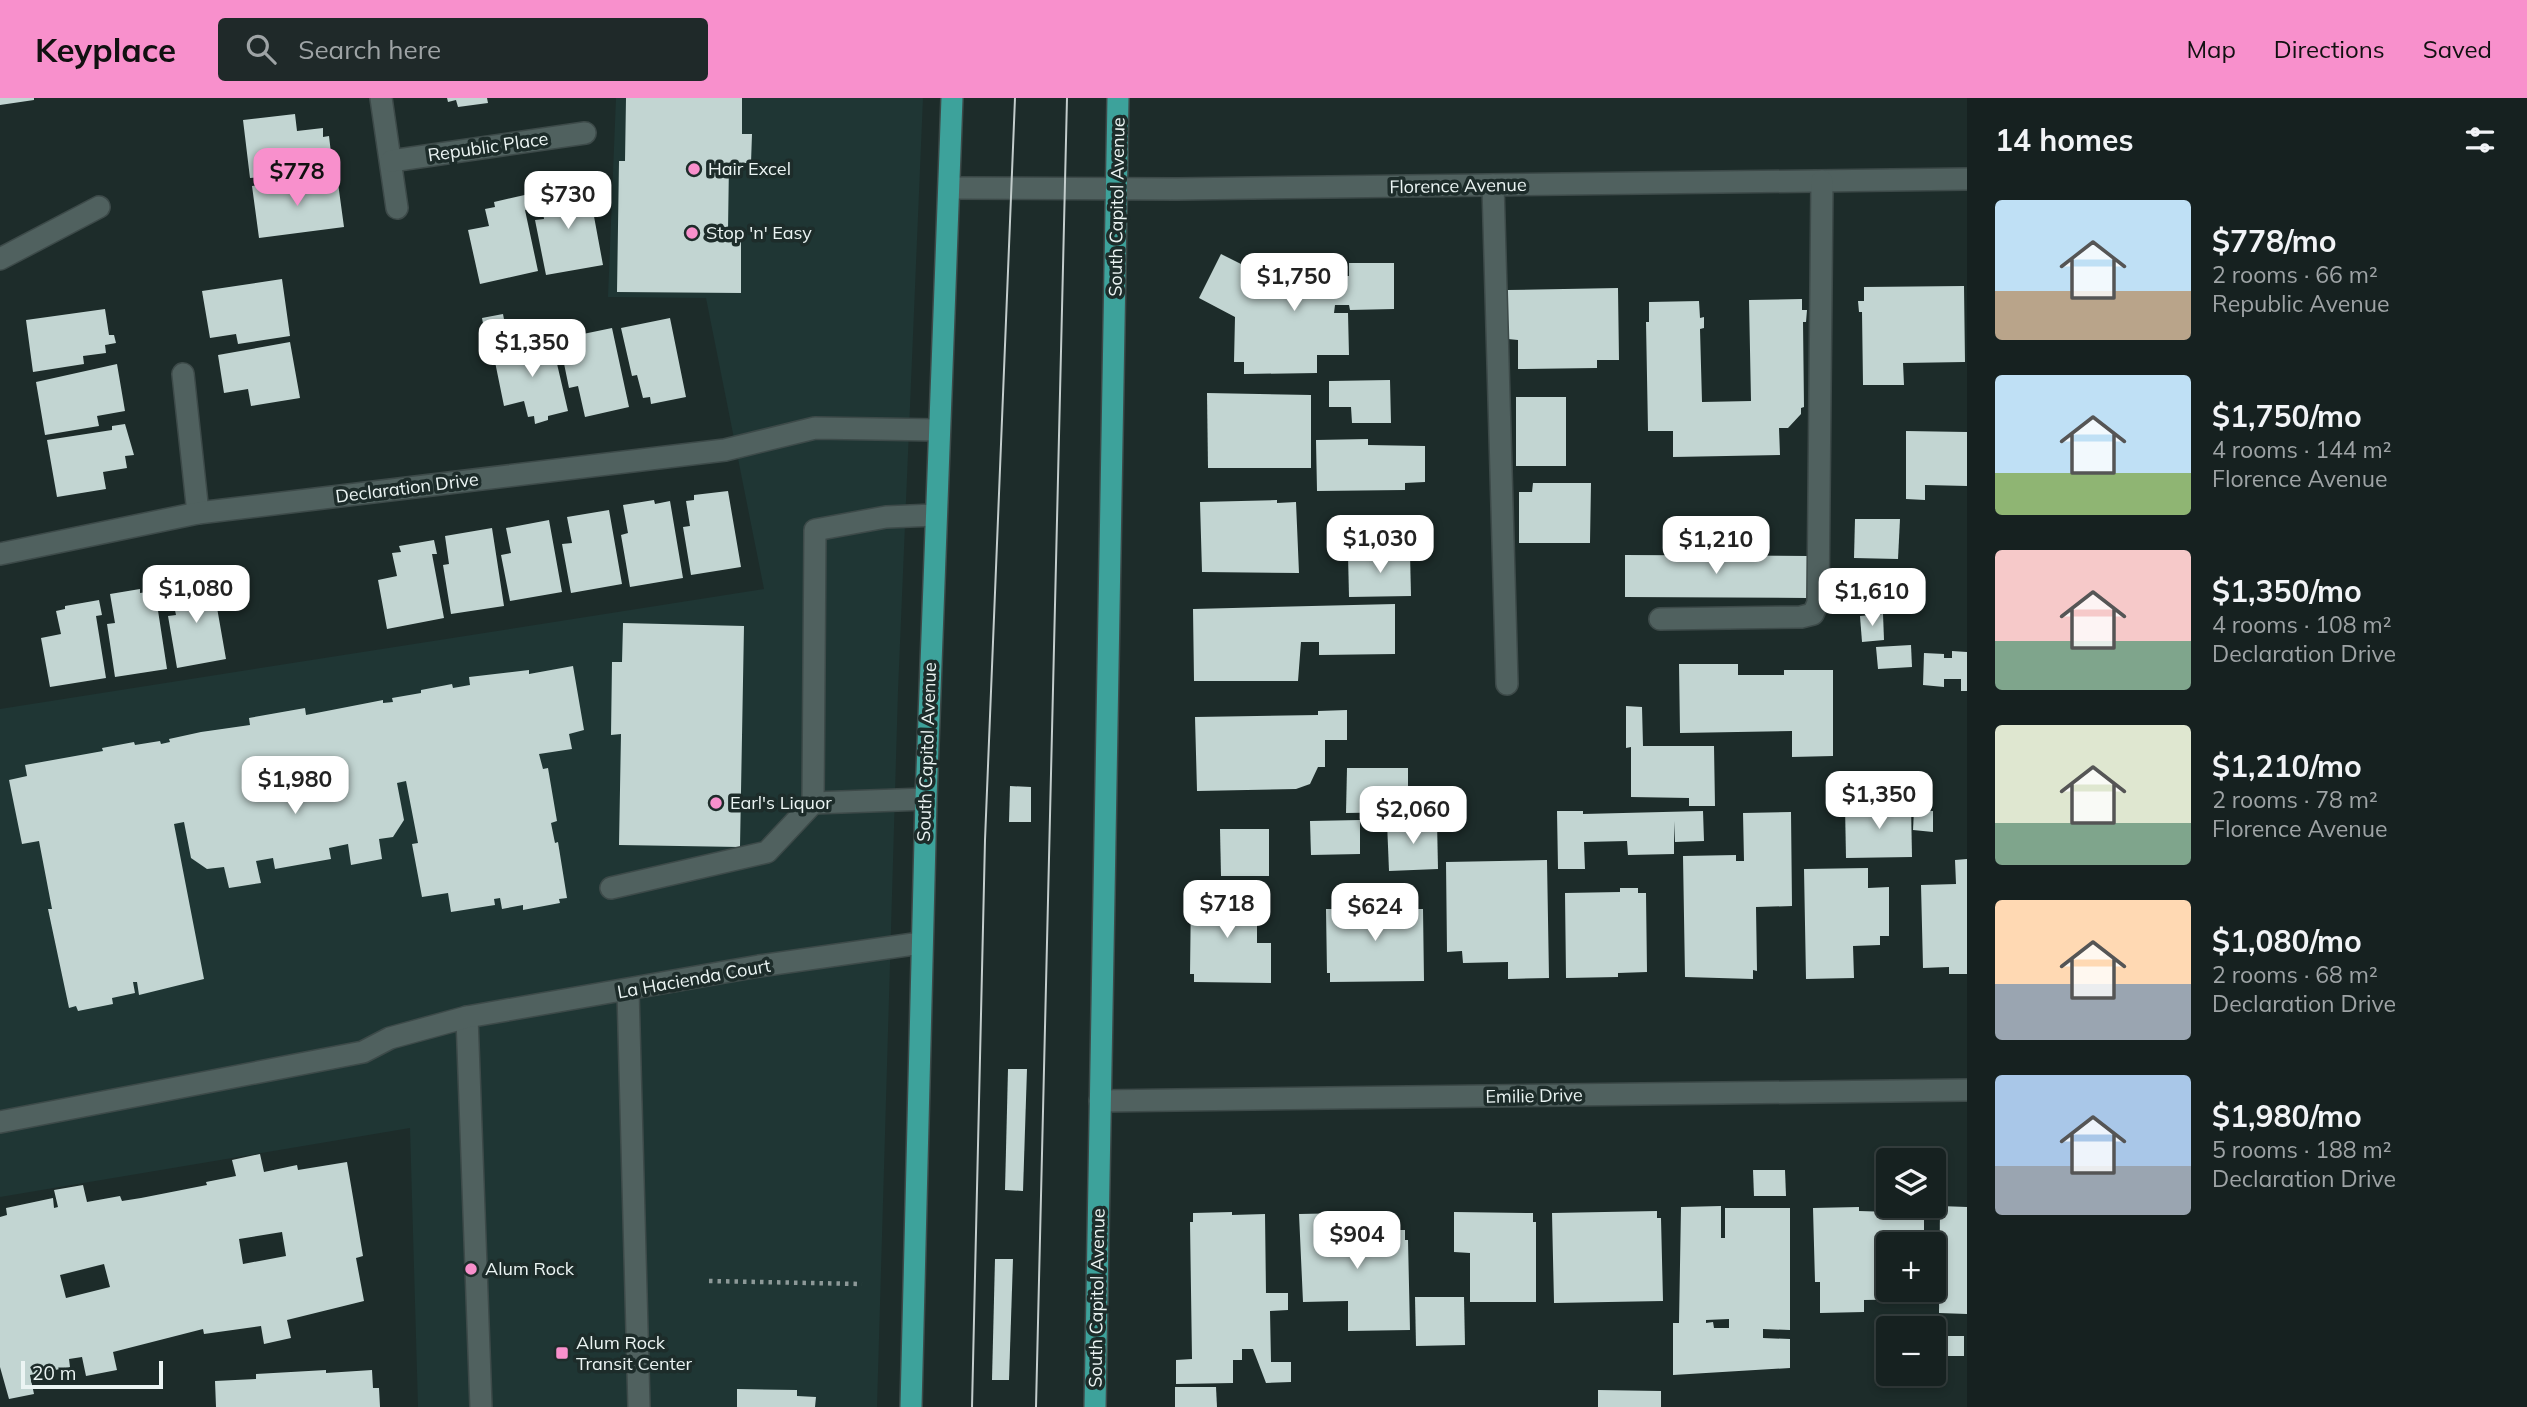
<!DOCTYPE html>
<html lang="en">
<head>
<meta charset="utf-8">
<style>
	:root { --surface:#162120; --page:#1f2929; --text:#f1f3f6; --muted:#9ea3a5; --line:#353e3e; --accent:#f890cc }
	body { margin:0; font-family:Mulish,sans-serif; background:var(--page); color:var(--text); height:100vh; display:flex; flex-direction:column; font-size:26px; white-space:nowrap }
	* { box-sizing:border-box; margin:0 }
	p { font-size:23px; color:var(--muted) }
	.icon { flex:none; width:38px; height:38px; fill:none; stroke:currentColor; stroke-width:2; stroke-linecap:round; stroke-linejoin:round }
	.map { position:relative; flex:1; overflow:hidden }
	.side { display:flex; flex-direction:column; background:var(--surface); width:560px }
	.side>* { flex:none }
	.controls { position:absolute; left:1876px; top:1050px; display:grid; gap:14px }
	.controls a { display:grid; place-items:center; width:70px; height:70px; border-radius:7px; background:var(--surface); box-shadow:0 4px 10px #0003,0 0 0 2px var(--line); font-size:35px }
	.scale { position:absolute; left:21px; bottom:18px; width:142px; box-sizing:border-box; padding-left:7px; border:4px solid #ebf4f3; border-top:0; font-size:19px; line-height:24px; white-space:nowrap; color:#ebf4f3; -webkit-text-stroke:5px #1d2c2a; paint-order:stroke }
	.price { position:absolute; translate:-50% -60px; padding:0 16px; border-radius:14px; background:#fff; color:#222; font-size:23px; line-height:46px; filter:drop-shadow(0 2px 4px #0008) }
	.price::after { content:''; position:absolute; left:50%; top:42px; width:21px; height:16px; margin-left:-10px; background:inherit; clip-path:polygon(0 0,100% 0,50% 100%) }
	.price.on { background:var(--accent); color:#111 }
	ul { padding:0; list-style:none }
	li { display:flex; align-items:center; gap:21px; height:175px; padding:0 28px }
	li span { display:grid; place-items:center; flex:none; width:196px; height:140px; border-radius:7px; color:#555 }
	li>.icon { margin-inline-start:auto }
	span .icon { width:84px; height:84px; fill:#fffc; stroke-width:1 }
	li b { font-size:30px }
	h2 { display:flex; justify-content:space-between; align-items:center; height:84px; padding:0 28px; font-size:30px }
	header { display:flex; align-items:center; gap:42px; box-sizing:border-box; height:98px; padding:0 35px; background:var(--accent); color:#111 }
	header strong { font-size:33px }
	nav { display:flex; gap:38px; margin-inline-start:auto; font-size:24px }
	.search { width:490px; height:63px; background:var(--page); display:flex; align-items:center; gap:18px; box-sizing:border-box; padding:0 24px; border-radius:7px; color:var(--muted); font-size:26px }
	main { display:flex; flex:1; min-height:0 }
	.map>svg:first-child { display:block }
</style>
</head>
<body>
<header>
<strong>Keyplace</strong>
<div class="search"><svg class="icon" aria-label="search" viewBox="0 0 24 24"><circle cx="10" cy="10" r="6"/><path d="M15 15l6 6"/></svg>Search here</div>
<nav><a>Map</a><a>Directions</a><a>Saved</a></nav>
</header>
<main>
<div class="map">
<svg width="1967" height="1309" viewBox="0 0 1967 1309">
	<rect width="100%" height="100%" fill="#1d2c2a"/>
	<path fill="#1f3634" d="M 616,0 L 923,0 L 898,593 L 877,1309 L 418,1309 L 410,1030 L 0,1099 L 0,611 L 764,491 L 706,200 L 608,199 Z"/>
	<g fill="#c2d5d2" fill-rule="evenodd">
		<path d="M 0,0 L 34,0 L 34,2 L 0,7 Z"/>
		<path d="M 447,0 L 487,0 L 488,5 L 458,9 L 456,2 L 448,4 Z"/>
		<path d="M 626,0 L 742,0 L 742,36 L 752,36 L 751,65 L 729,65 L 728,132 L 741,132 L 741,195 L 617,194 L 619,63 L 625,63 Z"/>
		<path d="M 295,16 L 297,33 L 323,30 L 323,39 L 329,38 L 333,72 L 250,80 L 243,22 Z"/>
		<path d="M 306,81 L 308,89 L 338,85 L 344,129 L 259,140 L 252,88 Z"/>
		<path d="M 588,86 L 603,167 L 546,177 L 535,122 L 544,121 L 540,94 Z"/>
		<path d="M 529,96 L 531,111 L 525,112 L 538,173 L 480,186 L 468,132 L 489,128 L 485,111 L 495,109 L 494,104 Z"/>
		<path d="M 1221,156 L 1267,179 L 1349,178 L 1349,165 L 1394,165 L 1394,211 L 1350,212 L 1349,207 L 1335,207 L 1334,215 L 1348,215 L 1349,257 L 1317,257 L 1317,275 L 1244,276 L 1244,264 L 1234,264 L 1235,219 L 1199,200 Z"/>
		<path d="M 282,181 L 290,238 L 238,246 L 236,236 L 210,240 L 202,193 Z"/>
		<path d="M 1964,188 L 1965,264 L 1903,265 L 1904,287 L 1863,287 L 1862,214 L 1859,214 L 1858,203 L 1864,203 L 1864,189 Z"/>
		<path d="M 1618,190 L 1619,262 L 1597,262 L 1597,270 L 1518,271 L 1518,242 L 1508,241 L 1507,192 Z"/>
		<path d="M 1802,201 L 1802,212 L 1807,212 L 1806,224 L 1803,224 L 1804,309 L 1801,310 L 1801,316 L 1788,330 L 1779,330 L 1780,357 L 1673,359 L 1673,333 L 1648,333 L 1646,224 L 1649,224 L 1649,204 L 1699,203 L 1700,220 L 1704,219 L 1704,230 L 1700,231 L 1702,304 L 1751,303 L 1749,202 Z"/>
		<path d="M 105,211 L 109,237 L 114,237 L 116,245 L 105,247 L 106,255 L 83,258 L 84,266 L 33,274 L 26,222 Z"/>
		<path d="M 503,216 L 508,243 L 487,247 L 482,220 Z"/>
		<path d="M 670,220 L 686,299 L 651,306 L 650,299 L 643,300 L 637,277 L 632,278 L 621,230 Z"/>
		<path d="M 612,230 L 629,309 L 585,319 L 578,288 L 569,290 L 559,241 Z"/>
		<path d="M 551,240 L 568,313 L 548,318 L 548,322 L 535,326 L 534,318 L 528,319 L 524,303 L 504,308 L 493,254 Z"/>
		<path d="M 290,244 L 300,300 L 251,308 L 248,291 L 224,295 L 218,257 Z"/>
		<path d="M 117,266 L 125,313 L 97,318 L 99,328 L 45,337 L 36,284 Z"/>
		<path d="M 1390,282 L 1391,325 L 1352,325 L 1351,309 L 1329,309 L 1329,283 Z"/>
		<path d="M 1207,295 L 1311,297 L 1311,370 L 1208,370 Z"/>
		<rect x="1516" y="299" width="50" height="69"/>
		<path d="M 125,326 L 134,357 L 125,358 L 127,370 L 103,374 L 106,391 L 57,399 L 47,342 L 112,332 L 112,328 Z"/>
		<path d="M 1906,333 L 1967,334 L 1967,388 L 1925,387 L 1925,402 L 1906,401 Z"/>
		<path d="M 1368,341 L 1368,347 L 1425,348 L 1425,384 L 1405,385 L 1405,392 L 1317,393 L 1316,342 Z"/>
		<path d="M 1533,385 L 1591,385 L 1590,445 L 1519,445 L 1519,394 L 1532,394 Z"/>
		<path d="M 728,393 L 741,469 L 691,477 L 683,429 L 690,428 L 686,403 L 694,402 L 694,397 Z"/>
		<path d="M 654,402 L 655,406 L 670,403 L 683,480 L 630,489 L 621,437 L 628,435 L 623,407 Z"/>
		<path d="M 1277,402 L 1277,405 L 1296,404 L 1299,475 L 1202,474 L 1200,404 Z"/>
		<path d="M 609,412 L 622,486 L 571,495 L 562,446 L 572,445 L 567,419 Z"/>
		<path d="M 1855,421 L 1900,421 L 1898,461 L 1854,460 Z"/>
		<path d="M 549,422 L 562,494 L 510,503 L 501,457 L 511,455 L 506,430 Z"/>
		<path d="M 492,430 L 504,508 L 451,516 L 443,467 L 449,466 L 445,438 Z"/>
		<path d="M 434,442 L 437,456 L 432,456 L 444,520 L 387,531 L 378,482 L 397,478 L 392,455 L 401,454 L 399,448 Z"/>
		<path d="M 1410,455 L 1411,498 L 1349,499 L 1348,456 Z"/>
		<path d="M 1625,457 L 1808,458 L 1808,500 L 1625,499 Z"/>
		<path d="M 212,481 L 226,561 L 177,570 L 168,518 L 176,517 L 171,494 L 179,492 L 178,487 Z"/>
		<path d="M 140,491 L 140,495 L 155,493 L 167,571 L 115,579 L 107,526 L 115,525 L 110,496 Z"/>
		<path d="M 99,502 L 102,517 L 96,518 L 106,580 L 50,589 L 41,540 L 61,536 L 56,513 L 65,511 L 65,508 Z"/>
		<path d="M 1395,506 L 1395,556 L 1319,557 L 1319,544 L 1301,544 L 1298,583 L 1194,583 L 1193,511 Z"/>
		<path d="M 1883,516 L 1884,542 L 1862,544 L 1860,518 Z"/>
		<path d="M 623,525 L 744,528 L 740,749 L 619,747 L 621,636 L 611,637 L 612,564 L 622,564 Z"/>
		<path d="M 1911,547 L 1912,569 L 1878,571 L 1876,549 Z"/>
		<path d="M 1952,553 L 1967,554 L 1967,593 L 1961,593 L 1961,581 L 1944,581 L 1944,589 L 1923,587 L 1924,555 L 1944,556 L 1944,560 L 1952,560 Z"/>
		<path d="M 1679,566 L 1738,566 L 1738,577 L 1784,577 L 1784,572 L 1833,572 L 1833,658 L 1792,659 L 1792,633 L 1680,635 Z"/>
		<path d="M 573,568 L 584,632 L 569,636 L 572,651 L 539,656 L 543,671 L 548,670 L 557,723 L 551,725 L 555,745 L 558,744 L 567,800 L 559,801 L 560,805 L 523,812 L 523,807 L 502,811 L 500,800 L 494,801 L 495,807 L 451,814 L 448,795 L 422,799 L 412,746 L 418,745 L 406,683 L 397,685 L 404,722 L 393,739 L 379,741 L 382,761 L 351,767 L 348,746 L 329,750 L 331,761 L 275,771 L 273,760 L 256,763 L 261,785 L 229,790 L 224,769 L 207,771 L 191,760 L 184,724 L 174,726 L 204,881 L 139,897 L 137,884 L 133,884 L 135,895 L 112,900 L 113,906 L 78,913 L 76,908 L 69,910 L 48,811 L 52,811 L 39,743 L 22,746 L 9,682 L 27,678 L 25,667 L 103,653 L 102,650 L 134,644 L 135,647 L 160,643 L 161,646 L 170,644 L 169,641 L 201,634 L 250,627 L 249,620 L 305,610 L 306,617 L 383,602 L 383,605 L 393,604 L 392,600 L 421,595 L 421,592 L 452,586 L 453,590 L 470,587 L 469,579 L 529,572 L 529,576 Z"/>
		<path d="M 1626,608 L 1642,609 L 1643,648 L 1714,648 L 1715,708 L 1689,708 L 1689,700 L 1631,699 L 1631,649 L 1626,650 Z"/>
		<path d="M 1347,612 L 1347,642 L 1325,642 L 1325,669 L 1318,669 L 1310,686 L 1296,691 L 1197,693 L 1195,619 L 1318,617 L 1318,613 Z"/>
		<path d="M 1347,670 L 1408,670 L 1408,714 L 1346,715 Z"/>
		<path d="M 1010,688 L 1031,689 L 1031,724 L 1009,724 Z"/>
		<path d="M 1911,707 L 1912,759 L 1846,760 L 1845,708 Z"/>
		<path d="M 1914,712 L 1933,713 L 1933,734 L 1913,732 Z"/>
		<path d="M 1557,713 L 1583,713 L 1583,716 L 1703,713 L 1704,743 L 1675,744 L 1674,723 L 1674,756 L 1628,757 L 1627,743 L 1584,744 L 1585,771 L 1558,771 Z"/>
		<path d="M 1791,714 L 1792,808 L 1756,809 L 1757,873 L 1753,872 L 1753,881 L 1685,879 L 1683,758 L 1736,757 L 1736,763 L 1744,763 L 1743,715 Z"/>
		<path d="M 1360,722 L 1360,756 L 1311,757 L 1310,723 Z"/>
		<path d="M 1437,723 L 1438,771 L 1389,773 L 1387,724 Z"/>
		<path d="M 1220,731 L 1269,731 L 1269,778 L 1221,778 Z"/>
		<path d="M 1967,761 L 1967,876 L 1949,876 L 1949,869 L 1923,870 L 1921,787 L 1956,786 L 1955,762 Z"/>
		<path d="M 1547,762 L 1549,880 L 1508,881 L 1508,864 L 1463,865 L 1462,853 L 1447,854 L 1446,764 Z"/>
		<path d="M 1868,770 L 1868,790 L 1889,789 L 1889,838 L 1880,838 L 1880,847 L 1853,848 L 1854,880 L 1806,881 L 1804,771 Z"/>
		<path d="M 1620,790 L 1638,790 L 1638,795 L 1646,795 L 1647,874 L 1618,875 L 1618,879 L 1566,880 L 1565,795 L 1620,794 Z"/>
		<path d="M 1383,791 L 1384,811 L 1423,811 L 1424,883 L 1330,884 L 1330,875 L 1327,875 L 1326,811 L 1366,811 L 1366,792 Z"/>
		<path d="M 1191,795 L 1257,795 L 1257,845 L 1271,845 L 1271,885 L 1194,884 L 1194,876 L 1190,876 Z"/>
		<path d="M 1008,971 L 1027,971 L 1023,1093 L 1005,1092 Z"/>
		<path d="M 260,1056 L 264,1074 L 297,1067 L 298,1072 L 347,1064 L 363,1158 L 356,1160 L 364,1203 L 287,1222 L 291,1240 L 264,1246 L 261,1228 L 204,1236 L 203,1231 L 113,1254 L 117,1272 L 86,1278 L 82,1259 L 69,1261 L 70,1269 L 30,1277 L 34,1296 L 9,1301 L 0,1269 L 0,1119 L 7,1117 L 6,1110 L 53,1100 L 54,1110 L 58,1109 L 54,1092 L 83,1087 L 87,1104 L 120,1098 L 122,1103 L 141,1100 L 207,1087 L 206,1084 L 236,1078 L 232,1062 ZM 282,1134 L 286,1158 L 243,1166 L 239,1141 ZM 104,1166 L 110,1189 L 66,1200 L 60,1177 Z"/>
		<path d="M 1753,1072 L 1785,1072 L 1786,1098 L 1754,1098 Z"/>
		<path d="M 1721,1108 L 1721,1140 L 1725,1140 L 1725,1110 L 1790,1110 L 1790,1232 L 1763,1231 L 1763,1240 L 1790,1241 L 1790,1270 L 1673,1277 L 1673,1225 L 1679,1225 L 1681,1109 ZM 1729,1221 L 1729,1230 L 1714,1230 L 1713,1224 L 1706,1225 L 1706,1222 Z"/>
		<path d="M 1940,1108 L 1967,1109 L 1967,1216 L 1939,1215 Z"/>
		<path d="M 1859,1109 L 1859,1113 L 1924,1115 L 1924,1146 L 1888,1146 L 1888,1192 L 1924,1192 L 1924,1201 L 1864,1202 L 1864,1214 L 1820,1215 L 1820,1184 L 1815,1184 L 1813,1110 Z"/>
		<path d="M 1657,1113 L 1657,1120 L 1661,1120 L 1663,1203 L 1554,1205 L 1552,1115 Z"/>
		<path d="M 1232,1114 L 1232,1117 L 1265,1116 L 1266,1195 L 1288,1195 L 1288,1212 L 1270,1213 L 1271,1264 L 1291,1264 L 1291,1284 L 1266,1285 L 1253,1251 L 1242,1251 L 1242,1262 L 1233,1262 L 1233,1285 L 1176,1286 L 1176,1262 L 1192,1261 L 1190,1124 L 1193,1124 L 1193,1115 Z"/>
		<path d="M 1454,1114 L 1533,1115 L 1533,1124 L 1536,1124 L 1536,1204 L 1470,1204 L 1470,1155 L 1454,1154 Z"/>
		<path d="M 1348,1115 L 1348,1132 L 1405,1132 L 1405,1142 L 1408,1142 L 1410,1232 L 1348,1233 L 1348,1203 L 1303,1204 L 1299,1116 Z"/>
		<path d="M 995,1161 L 1013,1161 L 1009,1282 L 992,1282 Z"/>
		<path d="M 1415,1199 L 1464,1199 L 1465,1247 L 1416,1248 Z"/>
		<path d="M 1941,1238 L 1964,1238 L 1964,1258 L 1942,1258 Z"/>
		<path d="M 326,1272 L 326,1275 L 372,1272 L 373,1290 L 379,1290 L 380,1309 L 216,1309 L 215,1283 L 256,1281 L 256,1276 Z"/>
		<path d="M 1175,1289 L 1216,1289 L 1217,1309 L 1175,1309 Z"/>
		<path d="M 737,1291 L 797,1292 L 797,1298 L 816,1299 L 815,1309 L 737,1309 Z"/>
		<path d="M 1598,1292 L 1661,1293 L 1661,1309 L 1598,1309 Z"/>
	</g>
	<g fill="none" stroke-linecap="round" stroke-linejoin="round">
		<g stroke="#3d4a49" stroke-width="24">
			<g id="minor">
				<path d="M 381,0 L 397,110"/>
				<path d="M 391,63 L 585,35"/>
				<path d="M 1493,87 L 1507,586"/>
				<path d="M 949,90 L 1177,91 L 1967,81"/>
				<path d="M 0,161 L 99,109"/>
				<path d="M 183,276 L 198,415"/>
				<path d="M 0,456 L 198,415 L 725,352 L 815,330 L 938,332"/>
				<path d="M 1660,521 L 1801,519 L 1813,516 L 1818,505 L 1822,83"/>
				<path d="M 813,705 L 926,701"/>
				<path d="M 611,790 L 767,754 L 813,705 L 815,432 L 886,419 L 935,417"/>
				<path d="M 628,893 L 639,1309"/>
				<path d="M 467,919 L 481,1309"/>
				<path d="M 1100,1003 L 1967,992"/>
				<path d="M 0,1024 L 363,954 L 390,940 L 467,919 L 759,868 L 921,845"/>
			</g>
		</g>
		<g stroke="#3d4a49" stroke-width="24">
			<g id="major">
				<path d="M 911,1309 L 926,701 L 952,0"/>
				<path d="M 1095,1309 L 1118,0"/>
			</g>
		</g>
		<path stroke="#8d9998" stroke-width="4.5" stroke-dasharray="3.5 5" stroke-linecap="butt" d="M 709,1183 L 862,1186"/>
		<use href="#minor" stroke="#50615f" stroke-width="21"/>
		<use href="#major" stroke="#3da29b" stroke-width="21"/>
		<g stroke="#c3cdcc" stroke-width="2">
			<path d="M 972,1309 L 985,742 L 1015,0"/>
			<path d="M 1036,1309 L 1067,0"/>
		</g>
	</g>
	<g fill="#f890cc" stroke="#1d2c2a" stroke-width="2.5">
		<circle cx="694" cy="71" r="7"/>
		<circle cx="692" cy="135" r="7"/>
		<circle cx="716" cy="705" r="7"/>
		<circle cx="471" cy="1171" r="7"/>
		<rect x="555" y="1248" width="14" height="14" rx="3.5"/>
	</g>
	<g text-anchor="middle" stroke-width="7" stroke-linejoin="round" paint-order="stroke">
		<g font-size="18" fill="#ebf4f3" stroke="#1d2c2a">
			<text transform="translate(488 49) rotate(-8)" y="6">Republic Place</text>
			<text transform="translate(1458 88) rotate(-1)" y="6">Florence Avenue</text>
			<text transform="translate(1117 109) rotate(-89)" y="6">South Capitol Avenue</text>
			<text transform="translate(407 390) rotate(-7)" y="6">Declaration Drive</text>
			<text transform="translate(927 654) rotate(-88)" y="6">South Capitol Avenue</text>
			<text transform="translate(694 881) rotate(-10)" y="6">La Hacienda Court</text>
			<text transform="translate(1534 998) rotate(-1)" y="6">Emilie Drive</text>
			<text transform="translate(1097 1200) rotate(-89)" y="6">South Capitol Avenue</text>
		</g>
		<g font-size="18" fill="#ebf4f3" stroke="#1d2c2a" text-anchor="start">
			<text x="708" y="77">Hair Excel</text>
			<text x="706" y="141">Stop 'n' Easy</text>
			<text x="730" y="711">Earl's Liquor</text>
			<text x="485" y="1177">Alum Rock</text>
			<text x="576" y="1251">Alum Rock<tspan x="576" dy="21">Transit Center</tspan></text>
		</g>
	</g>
</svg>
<div class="controls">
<a><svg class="icon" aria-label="layers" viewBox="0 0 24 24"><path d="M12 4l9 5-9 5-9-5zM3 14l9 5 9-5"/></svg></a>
<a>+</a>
<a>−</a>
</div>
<div class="scale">20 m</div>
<b class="price on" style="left:297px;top:110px">$778</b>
<b class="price" style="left:568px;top:133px">$730</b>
<b class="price" style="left:1294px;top:215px">$1,750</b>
<b class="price" style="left:532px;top:281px">$1,350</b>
<b class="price" style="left:1380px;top:477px">$1,030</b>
<b class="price" style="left:1716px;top:478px">$1,210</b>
<b class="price" style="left:196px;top:527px">$1,080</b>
<b class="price" style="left:1872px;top:530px">$1,610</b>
<b class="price" style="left:295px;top:718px">$1,980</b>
<b class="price" style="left:1879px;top:733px">$1,350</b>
<b class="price" style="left:1413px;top:748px">$2,060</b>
<b class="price" style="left:1227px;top:842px">$718</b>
<b class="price" style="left:1375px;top:845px">$624</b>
<b class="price" style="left:1357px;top:1173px">$904</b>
</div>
<section class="side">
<h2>14 homes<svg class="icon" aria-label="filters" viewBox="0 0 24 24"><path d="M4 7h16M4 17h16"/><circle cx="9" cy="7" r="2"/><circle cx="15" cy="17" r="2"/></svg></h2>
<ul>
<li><span style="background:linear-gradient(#bfe0f5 65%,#b9a48a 0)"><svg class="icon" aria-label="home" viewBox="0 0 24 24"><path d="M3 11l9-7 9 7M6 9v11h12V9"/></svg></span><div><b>$778/mo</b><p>2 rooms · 66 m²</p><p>Republic Avenue</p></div></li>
<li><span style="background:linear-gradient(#bfe0f5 70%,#8fb573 0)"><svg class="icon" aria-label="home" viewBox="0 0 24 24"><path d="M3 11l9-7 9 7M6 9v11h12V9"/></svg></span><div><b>$1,750/mo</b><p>4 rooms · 144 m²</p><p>Florence Avenue</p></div></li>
<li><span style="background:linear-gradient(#f6c9c9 65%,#7fa58c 0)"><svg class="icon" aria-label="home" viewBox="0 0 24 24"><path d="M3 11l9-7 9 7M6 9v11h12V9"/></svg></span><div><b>$1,350/mo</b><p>4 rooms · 108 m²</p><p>Declaration Drive</p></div></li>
<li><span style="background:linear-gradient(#dfe7d0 70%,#7fa58c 0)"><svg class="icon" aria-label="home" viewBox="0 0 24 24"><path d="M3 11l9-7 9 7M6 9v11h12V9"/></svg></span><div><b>$1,210/mo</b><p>2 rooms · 78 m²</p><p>Florence Avenue</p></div></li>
<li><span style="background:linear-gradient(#ffd9b3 60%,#9aa5b1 0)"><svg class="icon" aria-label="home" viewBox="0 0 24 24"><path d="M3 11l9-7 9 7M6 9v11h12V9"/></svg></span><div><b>$1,080/mo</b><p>2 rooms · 68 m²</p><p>Declaration Drive</p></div></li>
<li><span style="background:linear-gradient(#a9c7e8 65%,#9aa5b1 0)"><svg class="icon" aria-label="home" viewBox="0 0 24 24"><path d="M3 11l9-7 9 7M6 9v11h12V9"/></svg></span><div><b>$1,980/mo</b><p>5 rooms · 188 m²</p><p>Declaration Drive</p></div></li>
</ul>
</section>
</main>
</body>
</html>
